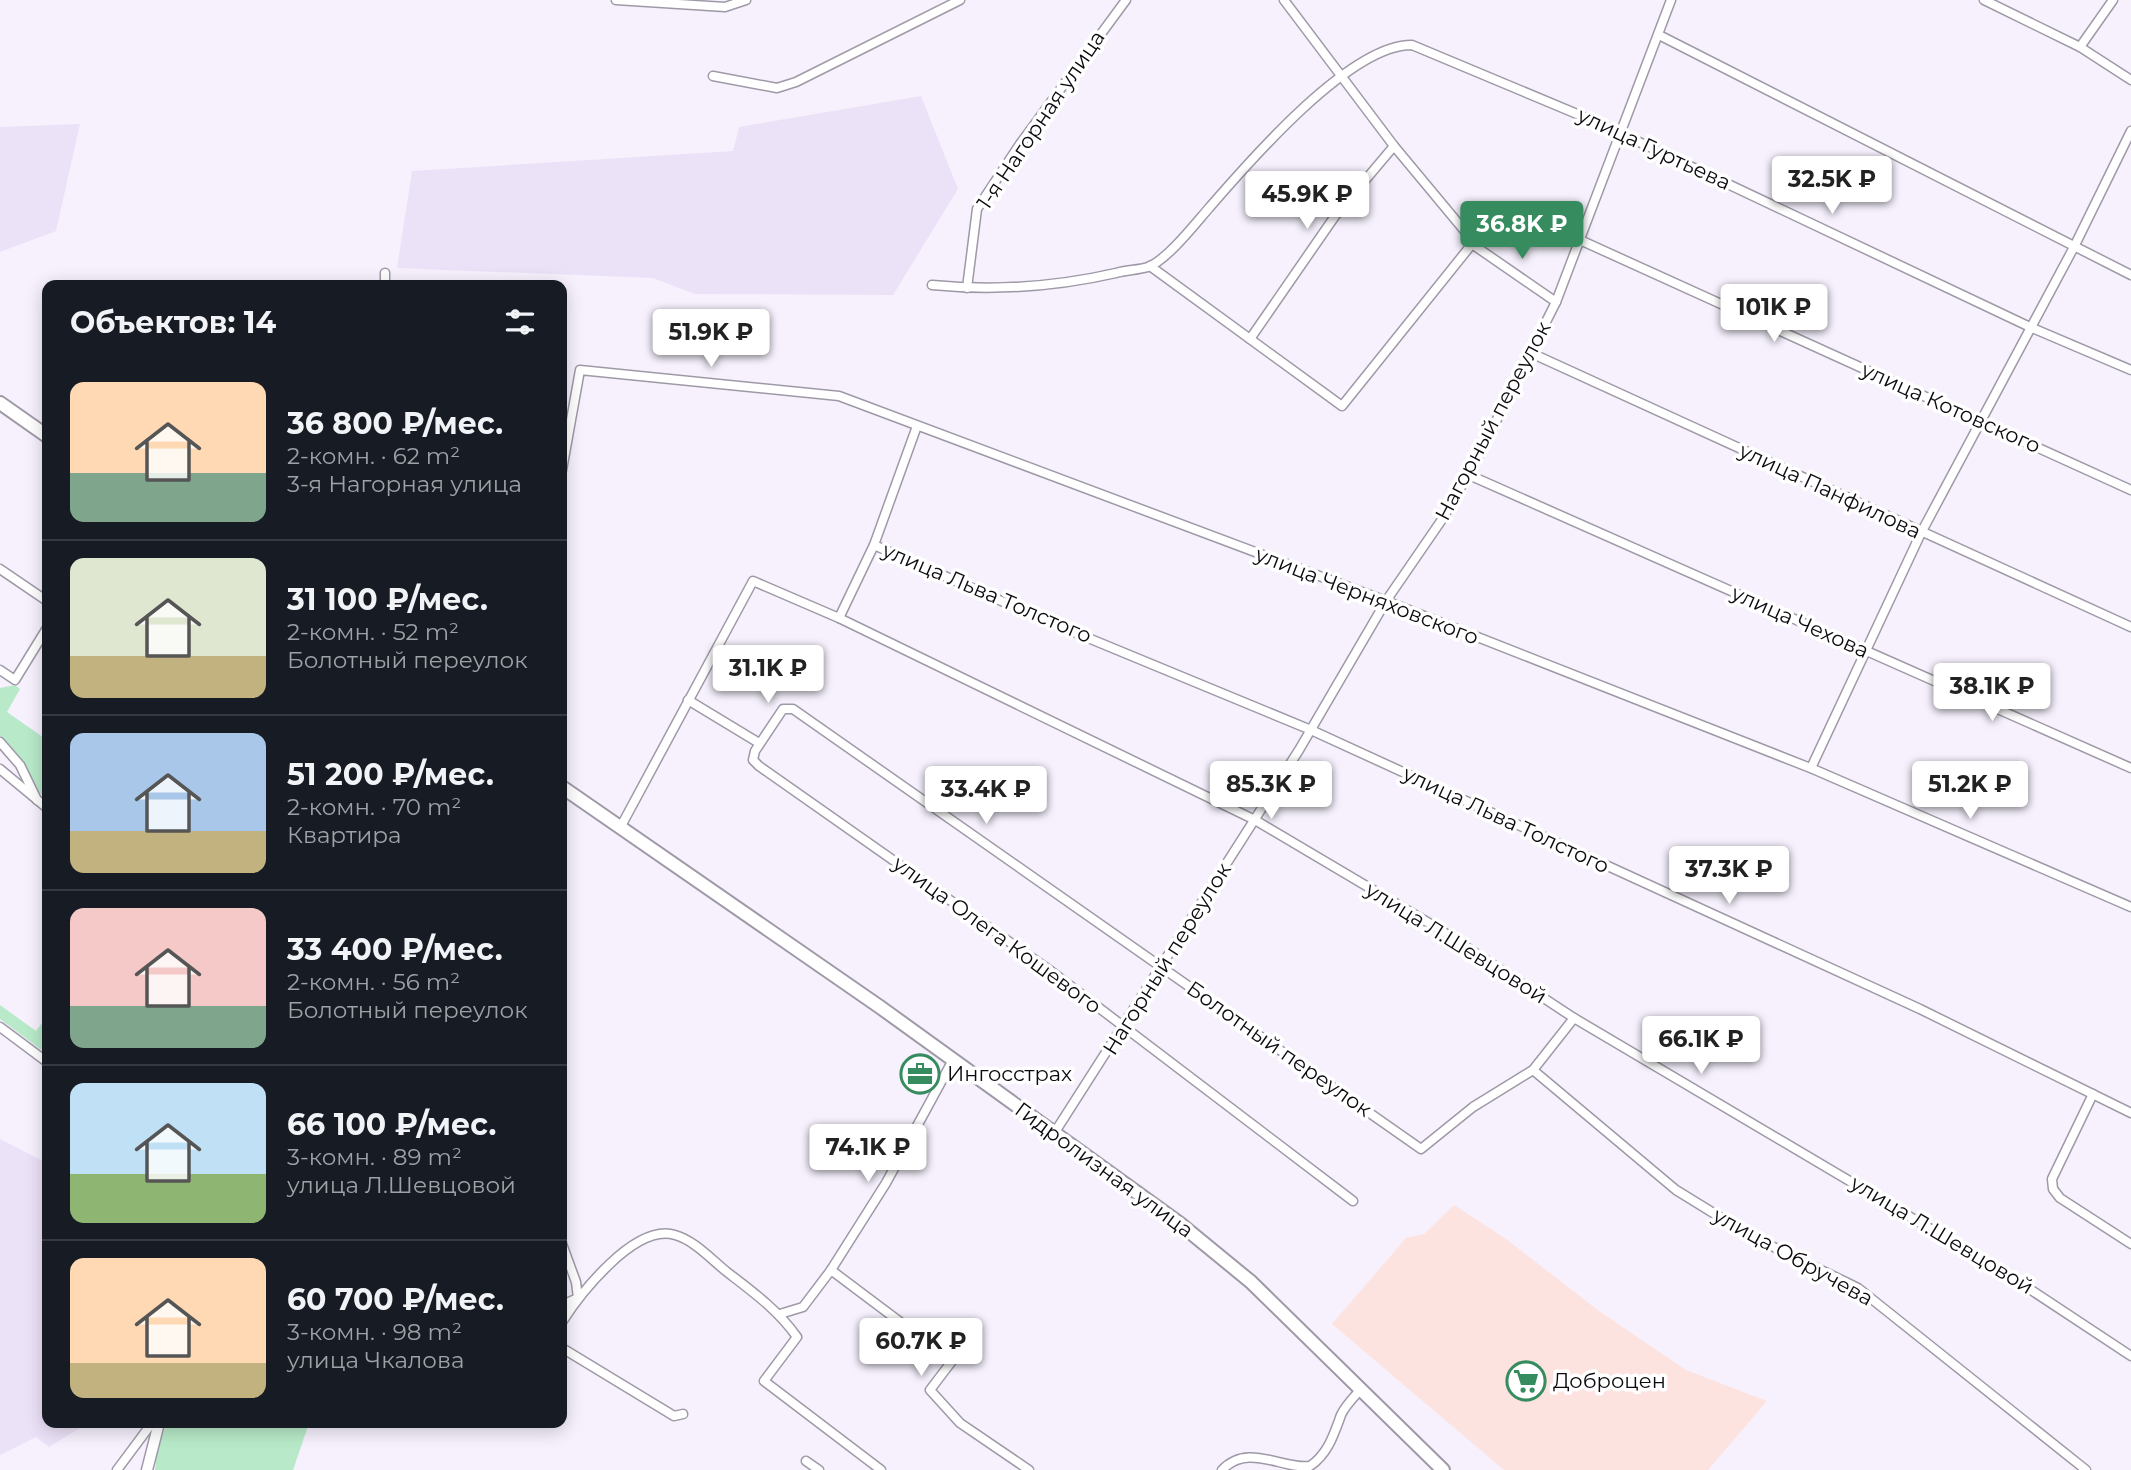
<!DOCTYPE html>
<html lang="ru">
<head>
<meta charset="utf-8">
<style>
	:root { --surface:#171b24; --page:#20242c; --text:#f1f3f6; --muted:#9ea1a6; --line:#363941; --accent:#368c5f }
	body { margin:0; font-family:Montserrat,sans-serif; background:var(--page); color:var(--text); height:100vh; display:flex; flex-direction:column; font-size:26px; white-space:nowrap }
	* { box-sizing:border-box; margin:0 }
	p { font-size:23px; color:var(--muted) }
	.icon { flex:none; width:38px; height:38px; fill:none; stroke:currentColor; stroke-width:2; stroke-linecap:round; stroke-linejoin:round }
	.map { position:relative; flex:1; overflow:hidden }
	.details { position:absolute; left:42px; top:280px; width:525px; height:1148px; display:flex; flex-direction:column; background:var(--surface); border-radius:14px; box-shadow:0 4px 18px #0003 }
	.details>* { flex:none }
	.price { position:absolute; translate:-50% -60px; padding:0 16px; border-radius:7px; background:#fff; color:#222; font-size:23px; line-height:46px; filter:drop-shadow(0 2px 4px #0008) }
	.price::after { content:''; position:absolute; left:50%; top:42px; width:21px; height:16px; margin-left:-10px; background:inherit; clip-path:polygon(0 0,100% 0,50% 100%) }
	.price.active { background:var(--accent); color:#fff }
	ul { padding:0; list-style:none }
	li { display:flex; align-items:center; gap:21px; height:175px; padding:0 28px }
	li+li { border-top:2px solid var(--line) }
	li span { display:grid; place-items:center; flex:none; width:196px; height:140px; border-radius:14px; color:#555 }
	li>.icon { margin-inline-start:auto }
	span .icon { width:84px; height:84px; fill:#fffc; stroke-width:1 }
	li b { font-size:30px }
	h2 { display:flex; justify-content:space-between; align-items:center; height:84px; padding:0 28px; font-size:30px }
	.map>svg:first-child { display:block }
</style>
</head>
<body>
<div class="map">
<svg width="2131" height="1470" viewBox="0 0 2131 1470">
	<rect width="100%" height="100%" fill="#f6f1fd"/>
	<path fill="#fde3df" d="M 1454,1205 L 1506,1239 L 1599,1311 L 1686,1370 L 1767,1401 L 1708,1470 L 1504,1470 L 1332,1324 L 1406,1238 L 1424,1234 Z"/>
	<g fill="#ece2f8">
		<path d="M 921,96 L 958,189 L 893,295 L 695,294 L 653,278 L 397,268 L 412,171 L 733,151 L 739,127 Z"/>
		<path d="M 80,124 L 56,231 L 0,252 L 0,127 Z"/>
		<path d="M 0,1139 L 47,1163 L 47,1423 L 88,1423 L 49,1447 L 36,1437 L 0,1455 Z"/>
	</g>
	<g fill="#b8eac9">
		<path d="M 15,685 L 20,689 L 7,712 L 47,740 L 47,799 L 35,789 L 19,757 L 0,736 L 0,688 Z"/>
		<path d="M 0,1005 L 36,1031 L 47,1016 L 47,1054 L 0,1019 Z"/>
		<path d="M 167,1423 L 309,1423 L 293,1470 L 155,1470 L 157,1450 Z"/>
	</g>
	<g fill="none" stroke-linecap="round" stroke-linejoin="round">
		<g stroke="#9f99a7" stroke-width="11">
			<g id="minor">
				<path d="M 616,0 L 725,7 L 746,0"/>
				<path d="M 1284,0 L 1394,146 L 1468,235 L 1472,244 L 1556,302"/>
				<path d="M 1984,0 L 2080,47 L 2131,80"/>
				<path d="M 1659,35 L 2131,275"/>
				<path d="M 2080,47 L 2113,0"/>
				<path d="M 713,76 L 777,88 L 796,82 L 960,0"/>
				<path d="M 1580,240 L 2131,490"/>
				<path d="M 1150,266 L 1342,406 L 1472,244"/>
				<path d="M 385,285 L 385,273"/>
				<path d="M 932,285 C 994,291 1055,287 1116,273 C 1126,270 1138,270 1148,267 C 1167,260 1195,224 1209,208 C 1248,163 1350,44 1412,45 L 1601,124 L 2030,327 L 2131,370"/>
				<path d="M 967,288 L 977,209 L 1020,144 L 1126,0"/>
				<path d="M 1250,339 L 1335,216 L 1394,146"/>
				<path d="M 1531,353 L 2131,627"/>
				<path d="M 562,470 L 580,370 L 839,396 L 1386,601 L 1813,769 L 2131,907"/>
				<path d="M 1469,475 L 2131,768"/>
				<path d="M 874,545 L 1047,621 L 1311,730 L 1920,1009 L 2131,1113"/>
				<path d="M 0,569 L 47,601"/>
				<path d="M 839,618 L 874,545 L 917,426"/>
				<path d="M 0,670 L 15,680 L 47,628"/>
				<path d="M 688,700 L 759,743"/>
				<path d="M 0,742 L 20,765 L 37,800"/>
				<path d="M 1811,768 L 1921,533 L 2074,247 L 2131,131"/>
				<path d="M 0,769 L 47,808"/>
				<path d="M 620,828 L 753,581 L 839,618 L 1255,820 L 1439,929 L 1574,1018 L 2010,1276 L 2131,1356"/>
				<path d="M 0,1027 L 47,1062"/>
				<path d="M 1533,1070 L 1676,1190 L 1749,1235 L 1858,1288 L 2086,1470"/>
				<path d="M 2093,1094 L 2052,1179 L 2053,1189 L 2060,1198 L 2131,1244"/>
				<path d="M 1055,1132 L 1299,750 L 1386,601 L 1443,518 L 1479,455 L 1556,302 L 1671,0"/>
				<path d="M 1353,1201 L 1048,969 L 759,766 L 753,760 L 755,751 L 783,709 L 793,709 L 1421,1149 L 1473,1107 L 1533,1070 L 1574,1018"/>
				<path d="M 562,1244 L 576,1282 L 578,1298"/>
				<path d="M 831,1270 L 952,1361 L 930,1390 L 960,1423 L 1029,1470"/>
				<path d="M 562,1305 L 578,1298"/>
				<path d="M 780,1314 L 803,1307 L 831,1270 L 886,1183 L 953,1060"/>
				<path d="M 562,1322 C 580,1294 635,1223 675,1235 C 694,1240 712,1260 727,1272 C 753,1292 778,1310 797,1337 L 764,1381 L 881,1470"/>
				<path d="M 562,1348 L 674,1416 L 683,1414"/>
				<path d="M 806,1461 L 819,1470"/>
				<path d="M 117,1470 L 152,1423"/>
				<path d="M 1222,1470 C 1248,1442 1283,1470 1310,1466 C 1328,1454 1334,1434 1341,1415 C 1345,1406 1354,1397 1361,1389"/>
			</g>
		</g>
		<g stroke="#9f99a7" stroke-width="13">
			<path id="tertiary" d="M 147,1470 L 159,1423"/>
		</g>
		<g stroke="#9f99a7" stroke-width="16">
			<g id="trunk">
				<path d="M 0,403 L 47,436"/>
				<path d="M 562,787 L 880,1007 L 1179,1223 L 1251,1282 L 1443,1470"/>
			</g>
		</g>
		<use href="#minor" stroke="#fff" stroke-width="8"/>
		<use href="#tertiary" stroke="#fff" stroke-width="10"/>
		<use href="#trunk" stroke="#fff" stroke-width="12"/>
	</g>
	<defs>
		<g id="office-ring" transform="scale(2.0125)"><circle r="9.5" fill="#fff" stroke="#368c5f" stroke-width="1.5"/><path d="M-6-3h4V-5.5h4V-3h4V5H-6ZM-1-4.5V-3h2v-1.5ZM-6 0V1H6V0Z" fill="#368c5f"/></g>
		<g id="supermarket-ring" transform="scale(2.0125)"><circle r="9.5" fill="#fff" stroke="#368c5f" stroke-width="1.5"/><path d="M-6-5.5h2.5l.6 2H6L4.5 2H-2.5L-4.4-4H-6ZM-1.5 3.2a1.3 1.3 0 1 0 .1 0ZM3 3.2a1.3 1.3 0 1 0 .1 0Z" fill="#368c5f"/></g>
	</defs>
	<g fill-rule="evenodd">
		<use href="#office-ring" x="920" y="1074"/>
		<use href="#supermarket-ring" x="1526" y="1381"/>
	</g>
	<g text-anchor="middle" stroke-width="7" stroke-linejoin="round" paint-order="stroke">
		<g font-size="21" fill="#0d0a0f" stroke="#fff">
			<text transform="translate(1041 120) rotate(-56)" y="7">1-я Нагорная улица</text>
			<text transform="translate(1654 149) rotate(25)" y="7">улица Гуртьева</text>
			<text transform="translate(1951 408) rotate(24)" y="7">улица Котовского</text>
			<text transform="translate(1493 421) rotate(-62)" y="7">Нагорный переулок</text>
			<text transform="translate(1830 491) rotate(25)" y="7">улица Панфилова</text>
			<text transform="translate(987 593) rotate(23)" y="7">улица Льва Толстого</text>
			<text transform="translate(1367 596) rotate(21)" y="7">улица Черняховского</text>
			<text transform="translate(1800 622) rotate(24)" y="7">улица Чехова</text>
			<text transform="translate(1506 820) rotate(25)" y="7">улица Льва Толстого</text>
			<text transform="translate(997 935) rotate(36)" y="7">улица Олега Кошевого</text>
			<text transform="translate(1456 943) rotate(32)" y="7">улица Л.Шевцовой</text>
			<text transform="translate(1167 959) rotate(-58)" y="7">Нагорный переулок</text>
			<text transform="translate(1279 1049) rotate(35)" y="7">Болотный переулок</text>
			<text transform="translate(1104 1170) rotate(36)" y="7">Гидролизная улица</text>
			<text transform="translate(1942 1235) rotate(31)" y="7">улица Л.Шевцовой</text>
			<text transform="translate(1793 1257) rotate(29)" y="7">улица Обручева</text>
		</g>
		<g font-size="21" fill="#0d0a0f" stroke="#fff" text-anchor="start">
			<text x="947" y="1081">Ингосстрах</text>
			<text x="1553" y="1388">Доброцен</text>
		</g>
	</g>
</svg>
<b class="price" style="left:1832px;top:216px">32.5K ₽</b>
<b class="price" style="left:1307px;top:231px">45.9K ₽</b>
<b class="price active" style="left:1522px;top:261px">36.8K ₽</b>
<b class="price" style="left:1774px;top:344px">101K ₽</b>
<b class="price" style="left:711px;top:369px">51.9K ₽</b>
<b class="price" style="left:768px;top:705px">31.1K ₽</b>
<b class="price" style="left:1992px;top:723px">38.1K ₽</b>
<b class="price" style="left:1271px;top:821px">85.3K ₽</b>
<b class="price" style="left:1970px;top:821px">51.2K ₽</b>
<b class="price" style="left:986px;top:826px">33.4K ₽</b>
<b class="price" style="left:1729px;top:906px">37.3K ₽</b>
<b class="price" style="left:1701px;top:1076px">66.1K ₽</b>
<b class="price" style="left:868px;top:1184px">74.1K ₽</b>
<b class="price" style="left:921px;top:1378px">60.7K ₽</b>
<section class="details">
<h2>Объектов: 14<svg class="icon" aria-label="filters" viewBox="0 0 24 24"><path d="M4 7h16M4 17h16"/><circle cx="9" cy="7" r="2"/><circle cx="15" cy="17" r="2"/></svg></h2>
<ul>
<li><span style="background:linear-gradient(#ffd9b3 65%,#7fa58c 0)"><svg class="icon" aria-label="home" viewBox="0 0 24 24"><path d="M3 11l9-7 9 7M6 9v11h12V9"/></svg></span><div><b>36 800 ₽/мес.</b><p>2-комн. · 62 m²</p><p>3-я Нагорная улица</p></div></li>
<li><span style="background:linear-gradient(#dfe7d0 70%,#c2b280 0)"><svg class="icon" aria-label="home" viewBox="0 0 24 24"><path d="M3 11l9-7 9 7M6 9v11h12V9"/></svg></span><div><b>31 100 ₽/мес.</b><p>2-комн. · 52 m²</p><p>Болотный переулок</p></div></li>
<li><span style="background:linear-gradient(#a9c7e8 70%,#c2b280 0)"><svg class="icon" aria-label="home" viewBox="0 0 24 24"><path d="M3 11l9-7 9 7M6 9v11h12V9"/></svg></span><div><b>51 200 ₽/мес.</b><p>2-комн. · 70 m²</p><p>Квартира</p></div></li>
<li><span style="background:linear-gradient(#f6c9c9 70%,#7fa58c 0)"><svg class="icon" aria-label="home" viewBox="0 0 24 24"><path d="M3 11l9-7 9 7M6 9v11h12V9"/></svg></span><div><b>33 400 ₽/мес.</b><p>2-комн. · 56 m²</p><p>Болотный переулок</p></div></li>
<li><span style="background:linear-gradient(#bfe0f5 65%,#8fb573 0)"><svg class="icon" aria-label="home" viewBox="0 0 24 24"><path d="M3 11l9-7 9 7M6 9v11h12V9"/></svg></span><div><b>66 100 ₽/мес.</b><p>3-комн. · 89 m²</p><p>улица Л.Шевцовой</p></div></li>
<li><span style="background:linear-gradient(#ffd9b3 75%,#c2b280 0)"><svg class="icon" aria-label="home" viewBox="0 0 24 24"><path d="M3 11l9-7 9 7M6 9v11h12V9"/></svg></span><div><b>60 700 ₽/мес.</b><p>3-комн. · 98 m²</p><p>улица Чкалова</p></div></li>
</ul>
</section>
</div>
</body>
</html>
